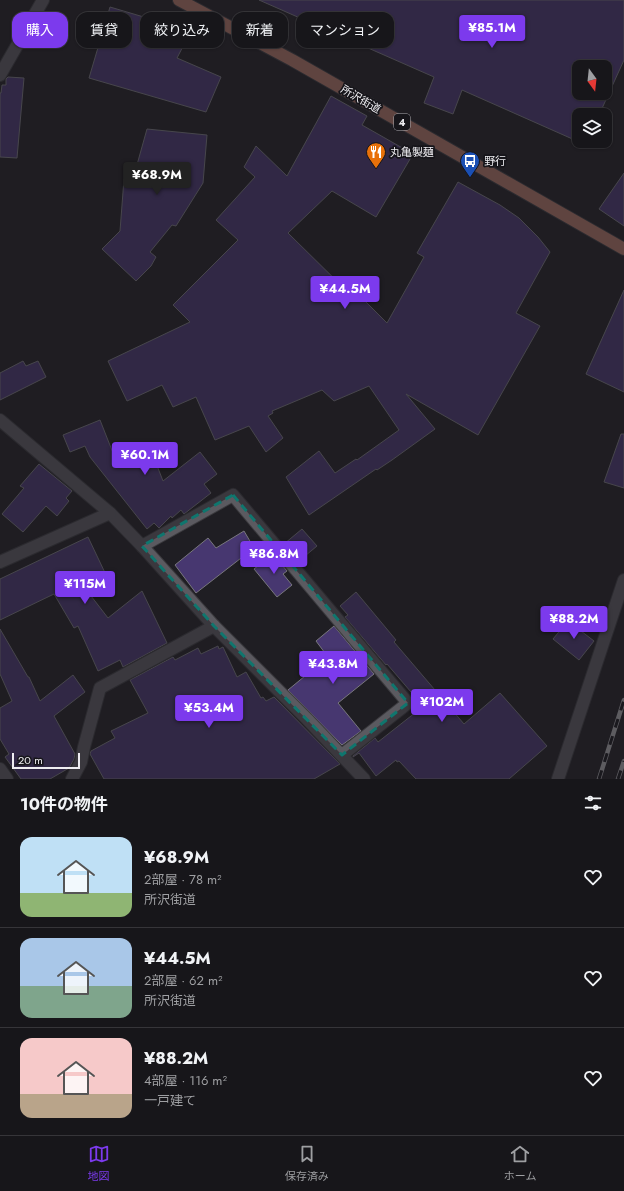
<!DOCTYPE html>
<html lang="ja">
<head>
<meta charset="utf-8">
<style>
	:root { --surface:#17161a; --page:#201f23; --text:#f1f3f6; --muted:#9e9fa2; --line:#363539; --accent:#7c3aed }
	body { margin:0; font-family:Jost,"Noto Sans JP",sans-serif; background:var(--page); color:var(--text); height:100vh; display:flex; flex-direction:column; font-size:15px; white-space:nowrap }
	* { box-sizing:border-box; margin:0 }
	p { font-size:13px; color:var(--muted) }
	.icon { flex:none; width:22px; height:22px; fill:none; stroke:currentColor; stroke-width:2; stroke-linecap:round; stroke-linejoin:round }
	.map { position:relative; height:779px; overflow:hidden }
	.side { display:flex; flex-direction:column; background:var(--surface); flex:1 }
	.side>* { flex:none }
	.hud { position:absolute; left:12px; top:12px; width:400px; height:36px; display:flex; gap:8px }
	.needle { width:26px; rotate:165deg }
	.tools { position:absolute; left:572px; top:60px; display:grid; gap:8px }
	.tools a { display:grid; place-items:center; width:40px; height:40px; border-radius:8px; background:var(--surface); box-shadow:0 1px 3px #0004,0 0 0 1px var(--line); font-size:20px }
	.scale { position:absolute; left:12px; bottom:10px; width:68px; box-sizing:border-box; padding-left:4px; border:2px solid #eeedf1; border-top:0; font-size:11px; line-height:14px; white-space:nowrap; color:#eeedf1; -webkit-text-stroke:3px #16151a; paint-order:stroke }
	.price { position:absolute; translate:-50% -34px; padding:0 9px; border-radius:4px; background:var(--accent); color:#fff; font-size:13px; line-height:26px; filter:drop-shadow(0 1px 2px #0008) }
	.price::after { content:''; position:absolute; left:50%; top:24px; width:12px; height:9px; margin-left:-6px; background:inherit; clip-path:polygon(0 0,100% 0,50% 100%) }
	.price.selected { background:#222; color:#fff }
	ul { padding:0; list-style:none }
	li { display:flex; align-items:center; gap:12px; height:100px; padding:0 20px }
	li+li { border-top:1px solid var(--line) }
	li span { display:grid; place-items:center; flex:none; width:112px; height:80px; border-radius:12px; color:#555 }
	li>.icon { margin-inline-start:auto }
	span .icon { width:48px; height:48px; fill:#fffc; stroke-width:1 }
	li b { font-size:17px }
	h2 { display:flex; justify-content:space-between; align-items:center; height:48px; padding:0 20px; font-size:17px }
	.chip { padding:0 14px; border-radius:12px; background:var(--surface); box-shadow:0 1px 3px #0004,0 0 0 1px var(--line); font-size:14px; line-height:36px }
	.chip.selected { background:var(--accent); color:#fff }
	.dock { display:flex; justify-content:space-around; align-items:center; height:56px; border-top:1px solid var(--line); background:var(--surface); font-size:11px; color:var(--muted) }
	.dock a { display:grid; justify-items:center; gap:2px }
	.dock .selected { color:var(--accent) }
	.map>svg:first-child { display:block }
</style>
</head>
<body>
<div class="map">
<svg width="624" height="779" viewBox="0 0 624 779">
	<rect width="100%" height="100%" fill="#1f1e23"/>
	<g fill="#473770" stroke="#78777d" fill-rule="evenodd">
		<path d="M 259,0 L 624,0 L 624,60 L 599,115 L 579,115 L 579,141 L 588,141 L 586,145 L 462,90 L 453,114 L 424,103 L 434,77 ZM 579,67 L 605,67 L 605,93 L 579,93 Z"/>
		<path d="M 110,7 L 191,31 L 177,58 L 221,77 L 206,112 L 89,78 Z"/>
		<path d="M 8,77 L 24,78 L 17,158 L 0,157 L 0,93 L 1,93 L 2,85 L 6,85 L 6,79 Z"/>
		<path d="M 331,96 L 367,116 L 362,125 L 413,154 L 376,217 L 332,191 L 288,233 L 357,301 L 361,297 L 387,323 L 424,257 L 417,253 L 458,182 L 500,205 L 519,218 L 538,237 L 550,252 L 516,313 L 540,326 L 478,435 L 406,394 L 435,429 L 392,460 L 377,470 L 376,469 L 309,515 L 286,477 L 319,451 L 335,473 L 356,459 L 357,460 L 399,430 L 369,386 L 334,401 L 322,390 L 272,411 L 273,413 L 268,416 L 283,438 L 266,452 L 249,426 L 215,440 L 196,397 L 173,407 L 162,385 L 127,401 L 108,361 L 190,322 L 173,305 L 238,240 L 216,220 L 255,177 L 244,167 L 256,146 L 287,176 Z"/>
		<path d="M 147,129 L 207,135 L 203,183 L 176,226 L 172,225 L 150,252 L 156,257 L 151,266 L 136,281 L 102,249 L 120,231 L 124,179 L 133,179 Z"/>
		<path d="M 624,173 L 624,226 L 599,209 Z"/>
		<path d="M 624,290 L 624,392 L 586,374 Z"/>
		<path d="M 23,361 L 26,366 L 38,361 L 46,377 L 0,400 L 0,373 Z"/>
		<path d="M 100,420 L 113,453 L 140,443 L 142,447 L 149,445 L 163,481 L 200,452 L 217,474 L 204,484 L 211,493 L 184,514 L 181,510 L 172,518 L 171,516 L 159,528 L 154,523 L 147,529 L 90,457 L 85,446 L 70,452 L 63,435 Z"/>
		<path d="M 621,434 L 624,434 L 624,488 L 604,482 Z"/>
		<path d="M 39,464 L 72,491 L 66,498 L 69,501 L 57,516 L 46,506 L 23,532 L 2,514 L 24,488 L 20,486 Z"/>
		<path d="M 302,529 L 317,546 L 299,561 L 284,544 Z"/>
		<path d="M 244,531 L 254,548 L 196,593 L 175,565 L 208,538 L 216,548 Z"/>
		<path d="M 88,537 L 107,577 L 88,592 L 108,618 L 142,591 L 167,643 L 123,667 L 120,660 L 98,671 L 78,626 L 74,628 L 54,594 L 0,620 L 0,579 Z"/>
		<path d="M 273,554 L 287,571 L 283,574 L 292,585 L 277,597 L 254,569 Z"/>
		<path d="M 356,592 L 396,640 L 394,642 L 464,724 L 500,693 L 547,746 L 509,779 L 416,779 L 399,761 L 397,762 L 396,760 L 376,776 L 359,753 L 353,757 L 353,756 L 375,738 L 378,742 L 411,716 L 423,706 L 387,664 L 386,665 L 345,617 L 348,615 L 340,606 Z"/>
		<path d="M 568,621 L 594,641 L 579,660 L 553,639 Z"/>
		<path d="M 334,626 L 374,674 L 338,703 L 361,731 L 342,745 L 288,690 L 328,657 L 316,641 Z"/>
		<path d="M 0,629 L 28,677 L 29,677 L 40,701 L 73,675 L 85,692 L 54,716 L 75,754 L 74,759 L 69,768 L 50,779 L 21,779 L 5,757 L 9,754 L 0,739 L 0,708 L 12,701 L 0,674 Z"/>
		<path d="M 218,646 L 219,649 L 223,647 L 237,677 L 246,672 L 261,698 L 263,697 L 266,701 L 274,697 L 340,764 L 314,779 L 104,779 L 90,754 L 91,751 L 115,738 L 111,731 L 148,713 L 130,680 L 173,657 L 175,660 L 198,648 L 201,654 Z"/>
	</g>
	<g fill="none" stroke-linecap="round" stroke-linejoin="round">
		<g stroke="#3b3a3e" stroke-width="14">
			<g id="street">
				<path d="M 0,75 L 43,0"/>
				<path d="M 0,420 L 110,513 L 142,546 L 214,626 L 307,719 L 364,779"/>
				<path d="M 142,546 L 233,495 L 408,703 L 342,755"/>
				<path d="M 0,562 L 110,513"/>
				<path d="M 0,769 L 7,779"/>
				<path d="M 72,779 L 81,762 L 84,747 L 100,688 L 214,626"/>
				<path d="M 558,779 L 624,580"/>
			</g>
		</g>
		<g stroke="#3b3a3e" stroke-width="14">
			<path id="primary" d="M 179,0 L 292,60 L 624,249"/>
		</g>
		<use href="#street" stroke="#5b5a60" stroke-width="12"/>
		<use href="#primary" stroke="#ad7464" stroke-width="12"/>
		<g stroke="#a9a8ac" stroke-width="4.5">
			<g id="rail">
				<path d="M 599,779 L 624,700"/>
				<path d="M 618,779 L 624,761"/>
			</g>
		</g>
		<use href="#rail" stroke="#16151a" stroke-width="3" stroke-dasharray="9" stroke-linecap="butt"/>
	</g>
	<path d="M0 0H624V779H0ZM 233,495 L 408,703 L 342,755 L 214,626 L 142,546 Z" fill="#1f1e23" fill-opacity=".55" fill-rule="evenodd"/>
	<path fill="none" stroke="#0f766e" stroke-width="3" stroke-dasharray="8 5" stroke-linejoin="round" d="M 233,495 L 408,703 L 342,755 L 214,626 L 142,546 Z"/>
	<defs>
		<g id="restaurant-pin" transform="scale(1)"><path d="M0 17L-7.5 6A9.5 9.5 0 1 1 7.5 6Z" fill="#e8710a" stroke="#16151a"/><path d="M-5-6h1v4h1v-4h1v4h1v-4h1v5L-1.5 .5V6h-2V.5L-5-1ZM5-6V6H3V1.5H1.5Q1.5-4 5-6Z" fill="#fff"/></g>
		<g id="bus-pin" transform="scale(1)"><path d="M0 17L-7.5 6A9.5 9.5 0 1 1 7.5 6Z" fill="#1a4fb4" stroke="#16151a"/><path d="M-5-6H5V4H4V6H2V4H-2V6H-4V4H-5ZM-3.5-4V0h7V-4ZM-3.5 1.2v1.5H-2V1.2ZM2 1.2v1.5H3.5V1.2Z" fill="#fff"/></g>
	</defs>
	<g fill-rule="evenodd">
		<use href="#restaurant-pin" x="376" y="152"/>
		<use href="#bus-pin" x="470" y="161"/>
	</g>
	<g text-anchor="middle" stroke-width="3.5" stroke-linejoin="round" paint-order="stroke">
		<rect fill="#16151a" stroke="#adacb0" stroke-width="1" x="394" y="114" width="16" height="16" rx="3"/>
		<g font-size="10" font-weight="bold" fill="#eeedf1">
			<text x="402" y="126">4</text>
		</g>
		<g font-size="11" fill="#eeedf1" stroke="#16151a">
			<text transform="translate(361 99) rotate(30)" y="4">所沢街道</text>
		</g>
		<g font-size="11" fill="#eeedf1" stroke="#16151a" text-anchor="start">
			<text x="390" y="156">丸亀製麺</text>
			<text x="484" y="165">野行</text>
		</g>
	</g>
</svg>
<div class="tools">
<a><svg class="needle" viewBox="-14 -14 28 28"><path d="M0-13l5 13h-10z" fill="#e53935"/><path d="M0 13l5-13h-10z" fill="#9e9fa2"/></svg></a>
<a><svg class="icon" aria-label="layers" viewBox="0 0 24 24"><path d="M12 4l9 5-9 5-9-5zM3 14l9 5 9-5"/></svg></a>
</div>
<div class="scale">20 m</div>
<b class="price" style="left:492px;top:49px">¥85.1M</b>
<b class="price selected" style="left:157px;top:196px">¥68.9M</b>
<b class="price" style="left:345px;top:310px">¥44.5M</b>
<b class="price" style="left:145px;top:476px">¥60.1M</b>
<b class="price" style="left:274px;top:575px">¥86.8M</b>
<b class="price" style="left:85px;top:605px">¥115M</b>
<b class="price" style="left:574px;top:640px">¥88.2M</b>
<b class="price" style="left:333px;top:685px">¥43.8M</b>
<b class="price" style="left:442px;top:723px">¥102M</b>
<b class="price" style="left:209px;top:729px">¥53.4M</b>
<div class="hud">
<a class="chip selected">購入</a>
<a class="chip">賃貸</a>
<a class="chip">絞り込み</a>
<a class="chip">新着</a>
<a class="chip">マンション</a>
</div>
</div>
<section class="side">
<h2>10件の物件<svg class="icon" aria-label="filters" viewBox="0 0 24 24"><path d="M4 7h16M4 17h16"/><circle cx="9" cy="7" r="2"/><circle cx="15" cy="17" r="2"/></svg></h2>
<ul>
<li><span style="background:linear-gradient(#bfe0f5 70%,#8fb573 0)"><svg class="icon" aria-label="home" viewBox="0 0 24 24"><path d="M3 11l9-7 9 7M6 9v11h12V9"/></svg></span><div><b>¥68.9M</b><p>2部屋 · 78 m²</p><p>所沢街道</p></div><svg class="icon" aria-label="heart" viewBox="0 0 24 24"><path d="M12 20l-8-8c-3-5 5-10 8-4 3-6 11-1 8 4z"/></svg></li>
<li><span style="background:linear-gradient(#a9c7e8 60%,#7fa58c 0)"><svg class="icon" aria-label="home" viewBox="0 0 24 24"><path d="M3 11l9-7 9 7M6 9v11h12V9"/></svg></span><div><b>¥44.5M</b><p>2部屋 · 62 m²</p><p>所沢街道</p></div><svg class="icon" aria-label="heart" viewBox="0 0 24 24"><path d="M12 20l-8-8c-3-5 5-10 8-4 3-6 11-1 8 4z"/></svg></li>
<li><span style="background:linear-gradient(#f6c9c9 70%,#b9a48a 0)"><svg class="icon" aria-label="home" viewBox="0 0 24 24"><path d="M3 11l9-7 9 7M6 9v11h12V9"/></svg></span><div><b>¥88.2M</b><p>4部屋 · 116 m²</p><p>一戸建て</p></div><svg class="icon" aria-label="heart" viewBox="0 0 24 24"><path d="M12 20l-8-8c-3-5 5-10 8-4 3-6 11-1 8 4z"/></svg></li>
</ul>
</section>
<nav class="dock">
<a class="selected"><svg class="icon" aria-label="map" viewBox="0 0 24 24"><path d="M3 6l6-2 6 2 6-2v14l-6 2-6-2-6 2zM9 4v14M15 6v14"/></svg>地図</a>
<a><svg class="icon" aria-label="saved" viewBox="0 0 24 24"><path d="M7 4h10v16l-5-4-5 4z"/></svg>保存済み</a>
<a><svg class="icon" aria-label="home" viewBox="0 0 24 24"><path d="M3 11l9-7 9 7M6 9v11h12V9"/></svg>ホーム</a>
</nav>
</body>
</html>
